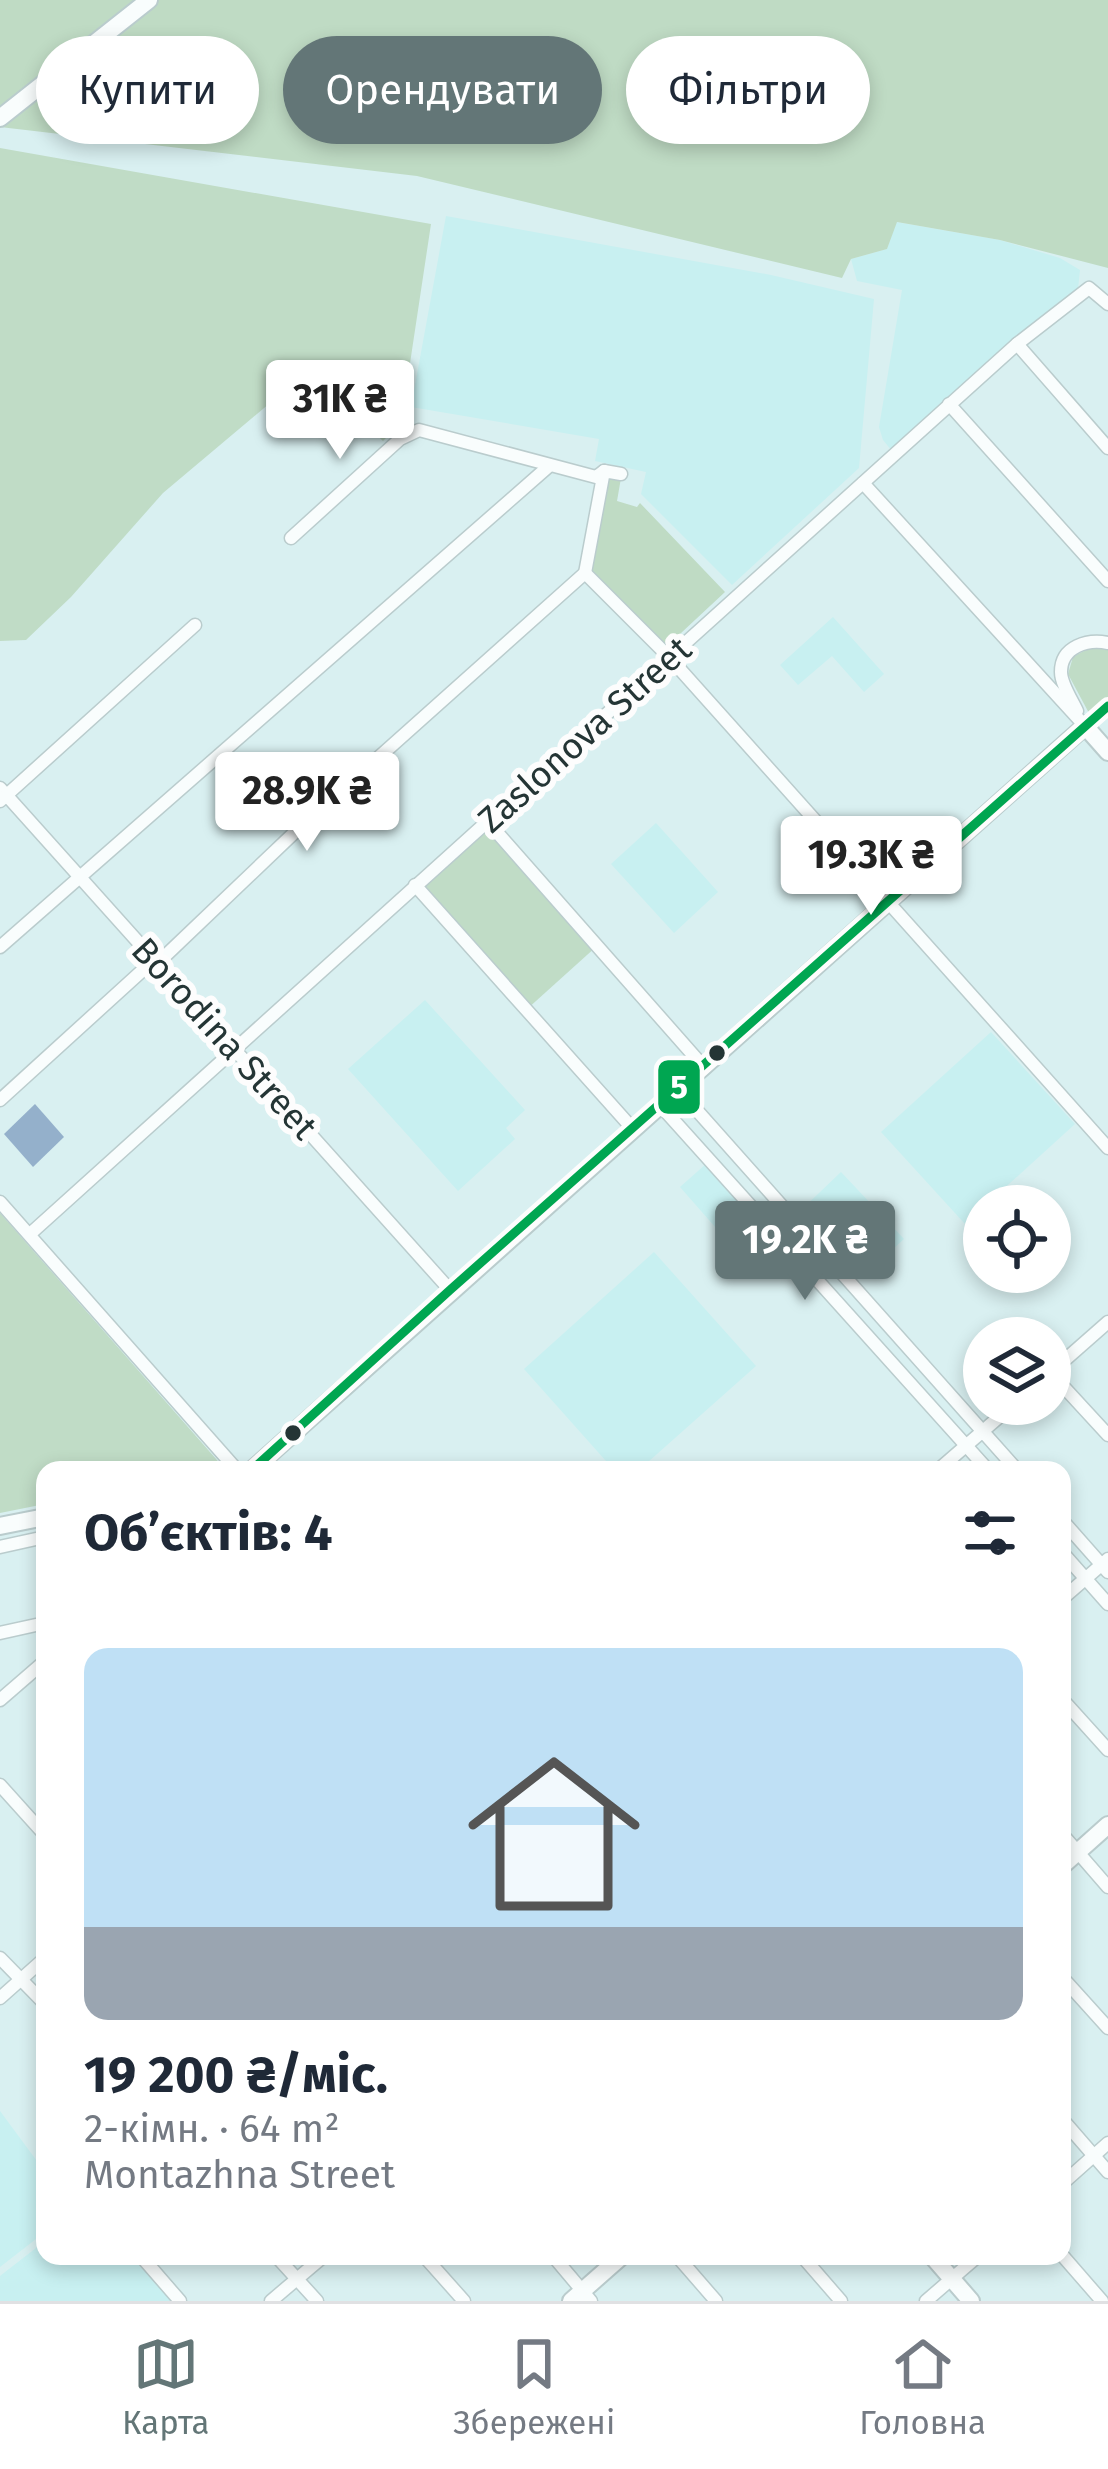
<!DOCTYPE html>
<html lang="uk">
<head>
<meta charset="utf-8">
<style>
	:root { --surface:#fff; --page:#f2f2f3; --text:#1f2937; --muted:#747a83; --line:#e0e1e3; --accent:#637677 }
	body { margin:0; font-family:"Fira Sans",sans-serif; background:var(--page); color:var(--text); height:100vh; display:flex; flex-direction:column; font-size:45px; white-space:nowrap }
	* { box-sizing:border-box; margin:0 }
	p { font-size:39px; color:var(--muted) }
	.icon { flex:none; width:66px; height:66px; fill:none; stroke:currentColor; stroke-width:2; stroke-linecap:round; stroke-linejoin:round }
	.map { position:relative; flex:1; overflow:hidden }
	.details { position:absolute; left:36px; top:1461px; width:1035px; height:804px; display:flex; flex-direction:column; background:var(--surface); border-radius:24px; box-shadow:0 6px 18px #0003 }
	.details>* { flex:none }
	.top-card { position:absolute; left:36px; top:36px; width:1038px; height:108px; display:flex; gap:24px }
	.fabs { position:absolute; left:963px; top:1185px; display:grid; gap:24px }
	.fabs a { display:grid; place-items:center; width:108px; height:108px; border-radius:50%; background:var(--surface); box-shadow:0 6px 18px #0003; font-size:60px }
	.price { position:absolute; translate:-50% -102px; padding:0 27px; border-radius:12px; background:#fff; color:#222; font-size:39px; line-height:78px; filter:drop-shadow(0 3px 6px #0008) }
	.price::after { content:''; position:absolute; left:50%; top:72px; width:36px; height:27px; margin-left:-18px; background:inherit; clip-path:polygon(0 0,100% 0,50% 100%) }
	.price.on { background:var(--accent); color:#fff }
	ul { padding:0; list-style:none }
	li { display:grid; align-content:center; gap:24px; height:636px; padding:0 48px }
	li span { display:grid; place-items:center; height:372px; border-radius:24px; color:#555 }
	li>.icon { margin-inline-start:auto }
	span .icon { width:216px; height:216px; fill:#fffc; stroke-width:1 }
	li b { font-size:51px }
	h2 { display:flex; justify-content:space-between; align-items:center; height:144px; padding:0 48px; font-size:51px }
	.pill { padding:0 42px; border-radius:54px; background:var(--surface); box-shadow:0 6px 18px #0003; font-size:42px; line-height:108px }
	.pill.on { background:var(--accent); color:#fff }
	.tab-bar { display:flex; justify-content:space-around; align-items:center; height:168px; border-top:3px solid var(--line); background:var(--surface); font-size:33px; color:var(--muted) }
	.tab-bar a { display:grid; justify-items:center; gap:6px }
	.tab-bar .on { color:var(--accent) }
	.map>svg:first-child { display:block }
</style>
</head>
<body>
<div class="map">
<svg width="1108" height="2301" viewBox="0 0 1108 2301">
	<rect width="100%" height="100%" fill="#d9f0f1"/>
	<g fill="#c8f0f1">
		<path d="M 446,216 L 771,275 L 874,299 L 859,468 L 732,585 L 641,494 L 646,472 L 595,461 L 599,439 L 411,407 Z"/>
		<path d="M 896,222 L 1000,240 L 1060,258 L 1080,270 L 1078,289 L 1063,305 L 1031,324 L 892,451 L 883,440 L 879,427 L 902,290 L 857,281 L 851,259 L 887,249 Z"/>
		<path d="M 833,617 L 884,674 L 864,692 L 832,656 L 798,685 L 780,665 Z"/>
		<path d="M 656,823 L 718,892 L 674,933 L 611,864 Z"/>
		<path d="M 425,1000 L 525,1110 L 506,1128 L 515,1139 L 458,1191 L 348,1069 Z"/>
		<path d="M 991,1032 L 1075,1124 L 965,1224 L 881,1132 Z"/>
		<path d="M 706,1164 L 749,1213 L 723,1236 L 680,1187 Z"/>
		<path d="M 841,1172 L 904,1239 L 882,1259 L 861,1235 L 836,1257 L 797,1214 Z"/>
		<path d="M 654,1252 L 756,1366 L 639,1470 L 614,1470 L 524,1369 Z"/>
		<path d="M 0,2111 L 45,2172 L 45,2232 L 0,2267 Z"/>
		<path d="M 45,2241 L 45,2256 L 131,2256 L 172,2301 L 0,2301 L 0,2276 Z"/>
	</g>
	<g fill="#c0dcc6">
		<path d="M 0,148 L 431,224 L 401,423 L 383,441 L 351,411 L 276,398 L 163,493 L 71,597 L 26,640 L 0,641 Z"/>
		<path d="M 1093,646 L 1108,649 L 1108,701 L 1090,715 L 1068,674 L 1073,657 Z"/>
		<path d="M 487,821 L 597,946 L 526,1010 L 415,885 Z"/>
		<path d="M 0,1213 L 224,1468 L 45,1470 L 45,1504 L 0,1513 Z"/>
	</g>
	<g fill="#bfdbc4">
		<path d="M 0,0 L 1108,0 L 1108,268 L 1000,240 L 897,222 L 887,249 L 851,259 L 842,278 L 417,176 L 0,127 Z"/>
		<path d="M 608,476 L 621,478 L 617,501 L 637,507 L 640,503 L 725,592 L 666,647 L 591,571 Z"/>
	</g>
	<path fill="#94b0cb" d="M 35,1104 L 64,1137 L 33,1167 L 4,1134 Z"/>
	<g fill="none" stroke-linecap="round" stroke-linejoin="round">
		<g stroke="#bacccd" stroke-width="15">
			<g id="street">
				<path d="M 1017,344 L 1108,448"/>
				<path d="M 949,404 L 1108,581"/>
				<path d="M 863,483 L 1085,726"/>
				<path d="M 291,538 L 400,439 L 419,430 L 596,477 L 604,471"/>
				<path d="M 585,573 L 669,657 L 1108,1148"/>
				<path d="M 585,573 L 604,471 L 621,474"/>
				<path d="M 1077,711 C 1072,700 1061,684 1061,672 C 1061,646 1088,639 1108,643"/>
				<path d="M 1085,726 L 1108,706"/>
				<path d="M 0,788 L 450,1290"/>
				<path d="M 0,801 L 195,625"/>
				<path d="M 487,821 L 702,1065"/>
				<path d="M 415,885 L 632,1128"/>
				<path d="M 0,947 L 549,466"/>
				<path d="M 677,1088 L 1017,1470"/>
				<path d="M 0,1100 L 155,959 L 164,957 L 294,833 L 585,573"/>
				<path d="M 659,1104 L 988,1470"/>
				<path d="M 0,1202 L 237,1470"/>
				<path d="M 30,1234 L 1017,344 L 1089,288 L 1108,304"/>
				<path d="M 1050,1372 L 1108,1435"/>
				<path d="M 1050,1373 L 1108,1322"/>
				<path d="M 938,1470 L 1014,1404"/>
				<path d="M 1062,1520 L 1108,1572"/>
				<path d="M 0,1547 L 45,1537"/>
				<path d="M 1062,1552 L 1108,1604"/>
				<path d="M 1062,1599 L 1108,1559"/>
				<path d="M 0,1633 L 45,1623"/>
				<path d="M 1062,1699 L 1108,1750"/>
				<path d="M 0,1700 L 45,1661"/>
				<path d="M 0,1785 L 45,1835"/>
				<path d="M 1062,1834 L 1108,1887"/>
				<path d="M 0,1958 L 45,2004"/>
				<path d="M 1062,1977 L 1108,2028"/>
				<path d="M 0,1998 L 45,1958"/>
				<path d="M 1062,2119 L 1108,2172"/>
				<path d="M 1062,2184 L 1108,2143"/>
				<path d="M 1062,2255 L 1102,2301"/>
				<path d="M 141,2256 L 180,2301"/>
				<path d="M 276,2256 L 317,2301"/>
				<path d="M 424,2256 L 464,2301"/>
				<path d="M 553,2256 L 591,2301"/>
				<path d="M 677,2256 L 716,2301"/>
				<path d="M 802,2256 L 841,2301"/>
				<path d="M 271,2301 L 324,2256"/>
				<path d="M 926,2301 L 978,2256"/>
			</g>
		</g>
		<g stroke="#bacccd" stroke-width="20">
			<g id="secondary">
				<path d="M 0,118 L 149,0"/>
				<path d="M 252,1470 L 1085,726 L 1108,752"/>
				<path d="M 0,1526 L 45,1517"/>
				<path d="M 1062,1866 L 1108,1825"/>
				<path d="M 932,2256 L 971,2301"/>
				<path d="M 571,2301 L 622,2256"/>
			</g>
		</g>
		<use href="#street" stroke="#f9fdfd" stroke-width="12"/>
		<use href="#secondary" stroke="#f9fdfd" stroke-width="16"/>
		<g stroke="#fdfdfd" stroke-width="18">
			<path id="bus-1" d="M 252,1470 L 450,1290 L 1108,706"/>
		</g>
		<use href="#bus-1" stroke="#00a651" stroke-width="9"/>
	</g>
	<g fill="#243535" stroke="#fdfdfd" stroke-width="4.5">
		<circle cx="717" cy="1053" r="10"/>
		<circle cx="293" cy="1433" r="10"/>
	</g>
	<g text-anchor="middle" stroke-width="12" stroke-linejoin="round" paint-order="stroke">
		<g font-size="36" fill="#243535" stroke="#fdfdfd">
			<text transform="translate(584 734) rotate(-42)" y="13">Zaslonova Street</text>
			<text transform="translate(225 1038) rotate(48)" y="13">Borodina Street</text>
		</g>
	</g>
	<rect stroke="#fdfdfd" stroke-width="4.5" x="656" y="1058" width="46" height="58" rx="12" fill="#00a651"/>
	<g font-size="33" text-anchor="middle" font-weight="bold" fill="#fff">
		<text x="679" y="1098">5</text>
	</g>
</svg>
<div class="fabs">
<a><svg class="icon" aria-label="locate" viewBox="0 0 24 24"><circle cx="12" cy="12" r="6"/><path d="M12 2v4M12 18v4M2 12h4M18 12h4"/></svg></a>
<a><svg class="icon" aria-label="layers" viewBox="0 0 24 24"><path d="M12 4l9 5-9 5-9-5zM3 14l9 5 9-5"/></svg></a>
</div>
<b class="price" style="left:340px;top:462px">31K ₴</b>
<b class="price" style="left:307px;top:854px">28.9K ₴</b>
<b class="price" style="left:871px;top:918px">19.3K ₴</b>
<b class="price on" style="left:805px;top:1303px">19.2K ₴</b>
<div class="top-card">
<a class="pill">Купити</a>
<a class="pill on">Орендувати</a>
<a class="pill">Фільтри</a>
</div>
<section class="details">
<h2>Об’єктів: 4<svg class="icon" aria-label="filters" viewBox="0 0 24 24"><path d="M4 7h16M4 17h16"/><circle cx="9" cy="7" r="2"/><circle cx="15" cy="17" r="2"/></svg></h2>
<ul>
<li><span style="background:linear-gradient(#bfe0f5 75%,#9aa5b1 0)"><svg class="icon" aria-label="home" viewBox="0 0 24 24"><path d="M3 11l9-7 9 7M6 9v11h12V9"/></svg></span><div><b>19 200 ₴/міс.</b><p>2-кімн. · 64 m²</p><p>Montazhna Street</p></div></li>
</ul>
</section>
</div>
<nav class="tab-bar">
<a class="on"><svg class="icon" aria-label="map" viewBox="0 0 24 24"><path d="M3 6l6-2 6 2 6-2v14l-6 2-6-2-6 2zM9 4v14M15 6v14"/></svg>Карта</a>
<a><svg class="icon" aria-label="saved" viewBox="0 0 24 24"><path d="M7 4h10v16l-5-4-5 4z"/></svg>Збережені</a>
<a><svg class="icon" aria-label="home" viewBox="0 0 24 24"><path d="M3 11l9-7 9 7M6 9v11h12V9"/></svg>Головна</a>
</nav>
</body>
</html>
